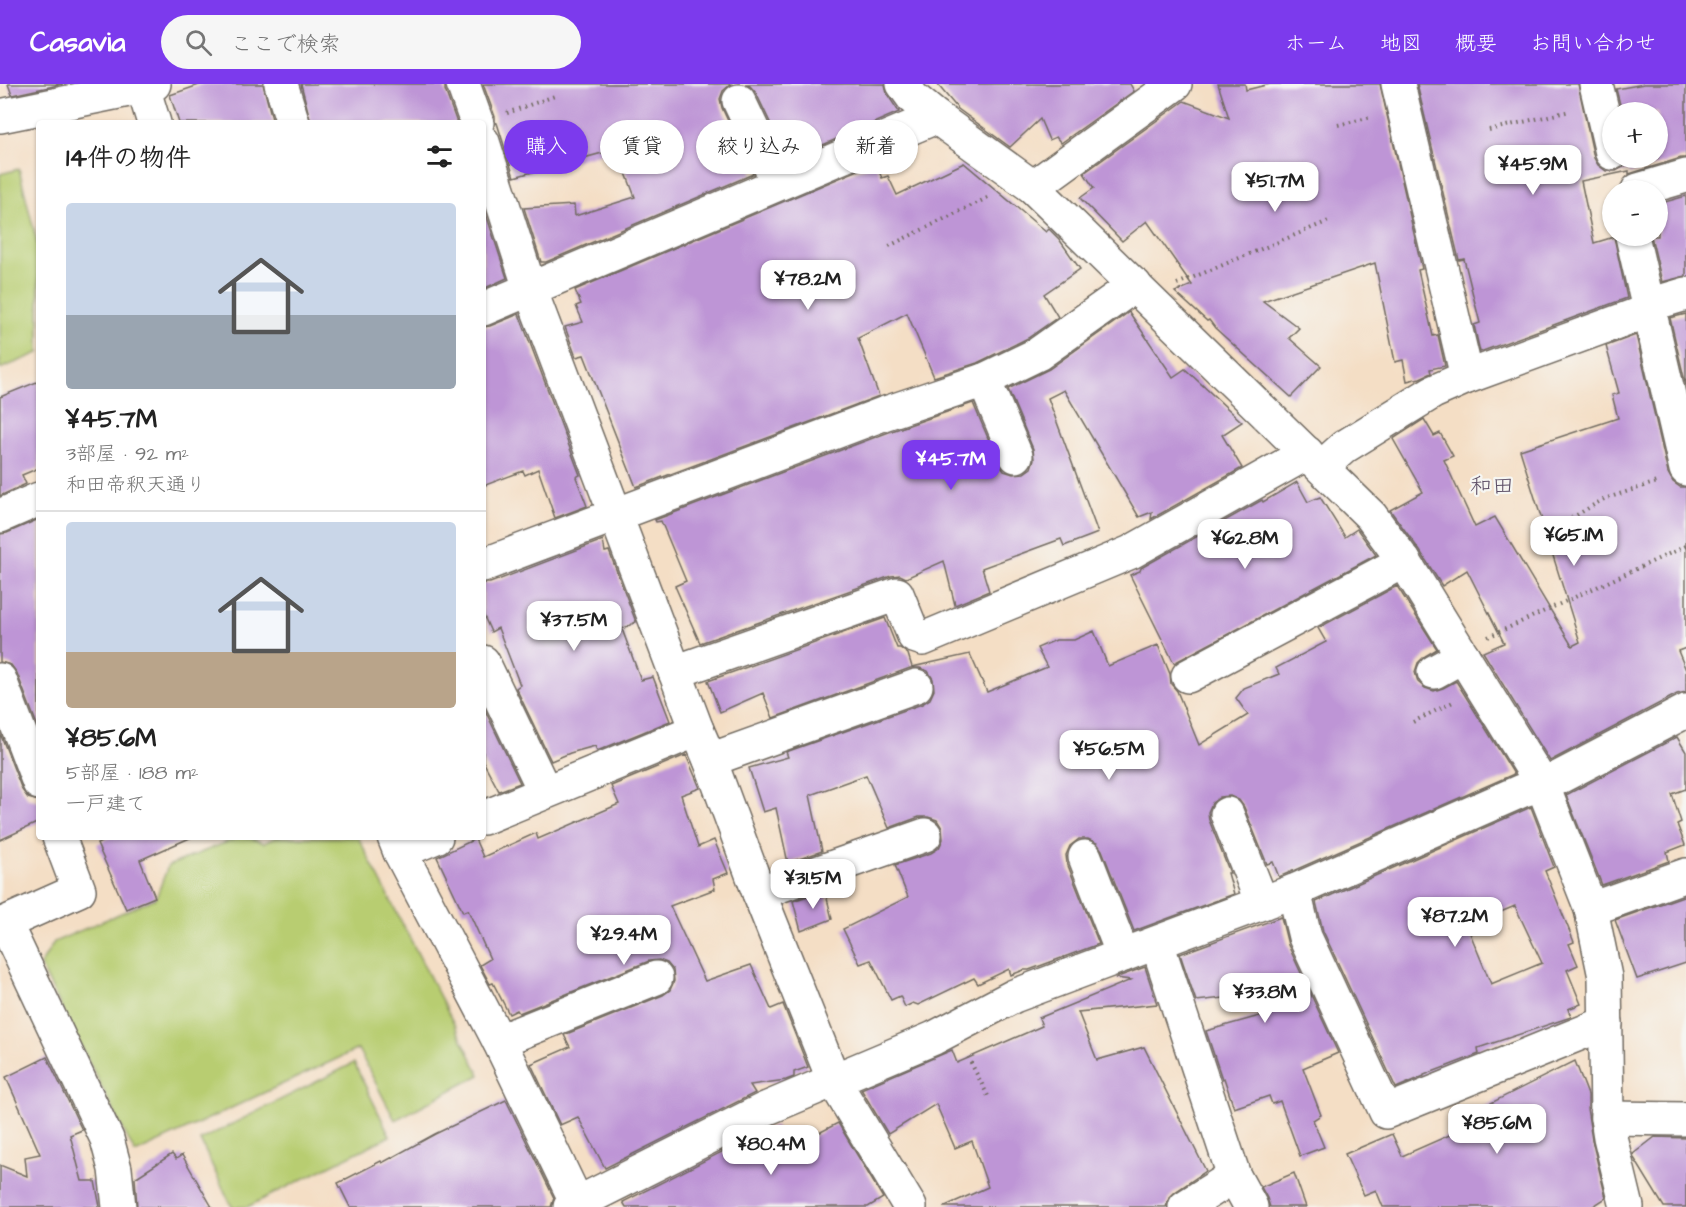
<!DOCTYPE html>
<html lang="ja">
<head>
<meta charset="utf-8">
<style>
	:root { --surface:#fff; --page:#f6f6f6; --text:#222; --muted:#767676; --line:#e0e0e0; --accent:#7c3aed }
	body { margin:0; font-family:"Architects Daughter","Klee One",sans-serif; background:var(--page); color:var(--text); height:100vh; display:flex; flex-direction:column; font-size:22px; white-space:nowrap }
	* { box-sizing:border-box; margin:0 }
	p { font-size:20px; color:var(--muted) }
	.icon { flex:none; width:33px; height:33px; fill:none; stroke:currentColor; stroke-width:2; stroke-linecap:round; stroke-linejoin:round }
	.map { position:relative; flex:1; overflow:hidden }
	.details { position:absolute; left:36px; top:36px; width:450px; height:720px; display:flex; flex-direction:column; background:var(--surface); border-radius:6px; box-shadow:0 2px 4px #0004 }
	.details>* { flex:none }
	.guide { position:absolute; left:504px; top:36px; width:570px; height:54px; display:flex; gap:12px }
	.tools { position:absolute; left:1602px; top:18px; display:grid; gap:12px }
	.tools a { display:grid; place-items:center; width:66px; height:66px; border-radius:50%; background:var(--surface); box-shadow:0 2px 4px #0004; font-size:30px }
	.price { position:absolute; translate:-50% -51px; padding:0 14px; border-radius:12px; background:#fff; color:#222; font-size:20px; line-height:39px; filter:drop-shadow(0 2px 3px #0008) }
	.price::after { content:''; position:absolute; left:50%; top:36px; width:18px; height:14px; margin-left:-9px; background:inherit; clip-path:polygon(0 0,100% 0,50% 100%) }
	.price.on { background:var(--accent); color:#fff }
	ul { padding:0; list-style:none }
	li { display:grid; align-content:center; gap:12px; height:318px; padding:0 30px }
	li+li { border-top:2px solid var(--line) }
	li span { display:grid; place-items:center; height:186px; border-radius:6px; color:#555 }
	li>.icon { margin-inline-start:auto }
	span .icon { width:108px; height:108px; fill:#fffc; stroke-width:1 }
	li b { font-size:26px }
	h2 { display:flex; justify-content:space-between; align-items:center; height:72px; padding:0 30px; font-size:26px }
	.pill { padding:0 21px; border-radius:27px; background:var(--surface); box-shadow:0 2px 4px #0004; font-size:21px; line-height:54px }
	.pill.on { background:var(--accent); color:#fff }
	header { display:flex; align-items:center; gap:36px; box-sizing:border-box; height:84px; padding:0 30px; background:var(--accent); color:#fff }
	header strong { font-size:28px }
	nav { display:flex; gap:33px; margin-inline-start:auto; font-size:21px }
	.search { width:420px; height:54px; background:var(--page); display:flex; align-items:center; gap:15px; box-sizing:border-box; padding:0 21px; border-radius:33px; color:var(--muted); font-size:22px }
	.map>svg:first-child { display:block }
</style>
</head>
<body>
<header>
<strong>Casavia</strong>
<div class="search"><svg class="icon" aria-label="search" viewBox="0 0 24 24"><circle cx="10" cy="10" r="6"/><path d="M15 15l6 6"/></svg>ここで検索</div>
<nav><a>ホーム</a><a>地図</a><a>概要</a><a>お問い合わせ</a></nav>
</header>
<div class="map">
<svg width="1686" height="1123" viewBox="0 0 1686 1123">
	<rect width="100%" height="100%" fill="#f6f6f2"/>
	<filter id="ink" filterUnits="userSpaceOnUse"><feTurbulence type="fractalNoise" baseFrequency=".0167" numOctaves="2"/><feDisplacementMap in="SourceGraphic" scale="12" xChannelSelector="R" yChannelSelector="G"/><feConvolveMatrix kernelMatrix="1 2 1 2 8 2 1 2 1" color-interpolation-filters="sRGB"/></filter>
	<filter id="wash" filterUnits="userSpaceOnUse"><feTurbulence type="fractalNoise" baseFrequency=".008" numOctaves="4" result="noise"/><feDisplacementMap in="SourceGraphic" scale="24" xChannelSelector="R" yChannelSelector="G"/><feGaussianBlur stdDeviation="1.35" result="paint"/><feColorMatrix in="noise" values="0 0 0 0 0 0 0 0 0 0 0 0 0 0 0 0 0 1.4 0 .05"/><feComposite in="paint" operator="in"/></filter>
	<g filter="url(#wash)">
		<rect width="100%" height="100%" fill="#f4dec5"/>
		<g fill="#b8cd71" stroke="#727c4e" stroke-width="1.5">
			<path d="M 19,85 L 39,167 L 39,269 L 0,285 L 0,90 Z"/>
			<path d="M 239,753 L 248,753 L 264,759 L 276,753 L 358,753 L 480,991 L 395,1036 L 358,965 L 135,1069 L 40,881 L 54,858 L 156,814 L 168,782 Z"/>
			<path d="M 354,979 L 390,1052 L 247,1123 L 232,1123 L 200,1056 Z"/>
		</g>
		<g id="blocks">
			<g fill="#be95d6" fill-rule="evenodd">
				<path d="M 8,0 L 63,0 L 12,11 Z"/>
				<path d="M 202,0 L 263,0 L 273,39 L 179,39 L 170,11 Z"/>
				<path d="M 301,0 L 445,0 L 445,6 L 457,39 L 311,39 Z"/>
				<path d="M 483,0 L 731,0 L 723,7 L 720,15 L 722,24 L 753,90 L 546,178 L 541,178 L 524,124 L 574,121 L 575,132 L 635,113 L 617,65 L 514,93 L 497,39 L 495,39 L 495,33 Z"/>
				<path d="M 745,0 L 885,0 L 887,10 L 899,28 L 788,76 L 756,9 L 750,2 Z"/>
				<path d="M 937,0 L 1130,0 L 1134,7 L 1061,59 L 1056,53 L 1049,56 L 1040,35 L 1010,63 L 958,25 Z"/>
				<path d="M 1218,0 L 1245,0 L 1246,6 L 1270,0 L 1380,0 L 1422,185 L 1418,186 L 1433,252 L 1438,251 L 1445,282 L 1430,285 L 1431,289 L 1420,294 L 1407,297 L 1403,276 L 1395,278 L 1375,179 L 1263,217 L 1299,244 L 1289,254 L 1321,282 L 1291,313 L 1215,244 L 1209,236 L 1207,237 L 1175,208 L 1192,201 L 1147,137 L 1122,157 L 1080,114 L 1094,104 L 1084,89 L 1184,17 L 1229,34 Z"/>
				<path d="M 1417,0 L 1578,0 L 1594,74 L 1598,81 L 1606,87 L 1616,87 L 1625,82 L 1630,74 L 1658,74 L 1658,28 L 1622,28 L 1616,5 L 1644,0 L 1686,0 L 1686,74 L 1681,74 L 1629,90 L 1629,87 L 1581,97 L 1594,159 L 1614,153 L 1627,214 L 1480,268 L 1474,241 L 1480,239 L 1464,175 L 1459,176 Z"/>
				<path d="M 875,79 L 882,94 L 888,92 L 897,111 L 964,79 L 1046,148 L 1049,145 L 1059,155 L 1080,185 L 1044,210 L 1058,233 L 1028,254 L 977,279 L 934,293 L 907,229 L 858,254 L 879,312 L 636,403 L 584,271 L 576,273 L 565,243 L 583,238 L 576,222 L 581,220 L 575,206 Z"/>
				<path d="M 1686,112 L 1686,192 L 1662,198 L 1651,152 L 1658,152 L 1658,120 Z"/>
				<path d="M 483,127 L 485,127 L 507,194 L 483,205 Z"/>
				<path d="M 1129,228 L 1173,293 L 1185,285 L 1242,338 L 1222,351 L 1242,384 L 1151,435 L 1152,428 L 1139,433 L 1064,306 L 1048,314 L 1098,449 L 1064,462 L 1061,455 L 982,484 L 989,507 L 955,521 L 944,477 L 906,494 L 900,491 L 891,492 L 700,559 L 675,502 L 686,497 L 661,437 L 656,438 L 655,436 L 889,348 L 973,319 L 999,380 L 1004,387 L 1013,390 L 1024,389 L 1031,384 L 1034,375 L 1033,365 L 1008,305 L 1049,285 Z"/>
				<path d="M 519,230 L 580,391 L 576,393 L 587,422 L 555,434 L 538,385 L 525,391 L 523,387 L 483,402 L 483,243 L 490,242 Z"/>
				<path d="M 1686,230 L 1686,302 L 1670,234 Z"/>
				<path d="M 1636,251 L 1668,389 L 1673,398 L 1680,403 L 1686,403 L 1686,564 L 1678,567 L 1686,586 L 1686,608 L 1677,610 L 1550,677 L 1483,568 L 1504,559 L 1467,486 L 1442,502 L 1420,467 L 1390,426 L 1423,408 L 1393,355 L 1424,335 L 1434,352 L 1440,349 L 1453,372 L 1444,376 L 1475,443 L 1495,433 L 1572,562 L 1580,558 L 1520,366 L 1618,334 L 1612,311 L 1619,309 L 1606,262 Z"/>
				<path d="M 39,297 L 39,384 L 22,391 L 26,400 L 0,412 L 0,313 Z"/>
				<path d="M 1297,398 L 1308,418 L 1320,413 L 1345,453 L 1357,445 L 1376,471 L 1174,579 L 1130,491 L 1140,487 L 1141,484 L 1262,416 L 1263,418 Z"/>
				<path d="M 39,435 L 39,646 L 17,589 L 11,581 L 0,578 L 0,450 L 7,449 Z"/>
				<path d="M 603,456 L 605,468 L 609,467 L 636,538 L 622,545 L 641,596 L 653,593 L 670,637 L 597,667 L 595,662 L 570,669 L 551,677 L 516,604 L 520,601 L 498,544 L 491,548 L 483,530 L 483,499 L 490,499 Z"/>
				<path d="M 1397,502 L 1437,565 L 1425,572 L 1418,579 L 1415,588 L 1418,598 L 1425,604 L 1434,607 L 1443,604 L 1456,597 L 1514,690 L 1279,793 L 1273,778 L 1267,780 L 1244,723 L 1239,716 L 1230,712 L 1220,713 L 1212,719 L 1208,728 L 1209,736 L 1230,789 L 1228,789 L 1234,810 L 1134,847 L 1102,766 L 1097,759 L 1088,755 L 1079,755 L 1070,762 L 1066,771 L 1067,779 L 1099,860 L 1029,886 L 1024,886 L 1011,891 L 1009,885 L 978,900 L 974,894 L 918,921 L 913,919 L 905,923 L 900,912 L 891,916 L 871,876 L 860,880 L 843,845 L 908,813 L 895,781 L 931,769 L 939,764 L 943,755 L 942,744 L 937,736 L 928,733 L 919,733 L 889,744 L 866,691 L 810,711 L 822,767 L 788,779 L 776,724 L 763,728 L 749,684 L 788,673 L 786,668 L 922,620 L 930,615 L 934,606 L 933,595 L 928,587 L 920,584 L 910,584 L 773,634 L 763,609 L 720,628 L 708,597 L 885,534 L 897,564 L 900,564 L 908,570 L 912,583 L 970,570 L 987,608 L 1047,583 L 1037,564 L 1056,556 L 1074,556 L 1094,547 L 1108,582 L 1158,561 L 1170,590 L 1171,600 L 1177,607 L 1199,661 L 1248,631 L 1236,614 L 1244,604 L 1279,590 L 1276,584 L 1326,558 L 1318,544 Z"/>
				<path d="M 483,622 L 520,699 L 499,707 L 483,677 Z"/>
				<path d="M 0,649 L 22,706 L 28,714 L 39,717 L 39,738 L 0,756 Z"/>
				<path d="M 1677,653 L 1686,668 L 1686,705 L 1672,710 L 1681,738 L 1677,740 L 1685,761 L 1667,768 L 1669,777 L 1602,801 L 1566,711 Z"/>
				<path d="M 686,671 L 700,704 L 681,711 L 698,763 L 714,756 L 728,789 L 713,795 L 715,805 L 670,822 L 705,897 L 751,881 L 771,925 L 783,920 L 808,983 L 794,988 L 794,993 L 786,996 L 750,1001 L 755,1009 L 605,1084 L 578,1033 L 560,1041 L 531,980 L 570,963 L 564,951 L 663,911 L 670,906 L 674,897 L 673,886 L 667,879 L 659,876 L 649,877 L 519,929 L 517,926 L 509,930 L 493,899 L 490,900 L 480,881 L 490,875 L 468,826 L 463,828 L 437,773 L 475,755 L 483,773 L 536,749 L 538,755 L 619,720 L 611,702 Z"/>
				<path d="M 1531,723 L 1554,783 L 1545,787 L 1574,858 L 1569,860 L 1578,881 L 1567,886 L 1581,920 L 1568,925 L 1571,933 L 1478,964 L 1479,970 L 1424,991 L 1424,992 L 1396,1004 L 1323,847 L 1316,818 ZM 1515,822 L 1542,879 L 1491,900 L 1467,842 Z"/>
				<path d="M 111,753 L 192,753 L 140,776 L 155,813 L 126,825 L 97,760 Z"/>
				<path d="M 825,806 L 832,835 L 801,847 L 793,817 Z"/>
				<path d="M 1686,811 L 1686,879 L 1637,895 L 1615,836 Z"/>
				<path d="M 1281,833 L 1288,861 L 1338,969 L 1303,984 L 1321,1031 L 1313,1036 L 1324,1063 L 1300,1072 L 1280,1017 L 1272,1020 L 1269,1012 L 1234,1024 L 1224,994 L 1222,995 L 1206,947 L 1274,928 L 1271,909 L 1196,917 L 1180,870 Z"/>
				<path d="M 1145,883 L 1157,920 L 1078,928 L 1097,976 L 1144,963 L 1206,1087 L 1175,1108 L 1169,1114 L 1166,1123 L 943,1123 L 988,1103 L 972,1057 L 955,1064 L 936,1020 L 888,1050 L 861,1005 L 952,966 L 957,979 L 1042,942 L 1039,934 L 1131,896 L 1115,894 Z"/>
				<path d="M 47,973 L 82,1046 L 70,1051 L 82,1097 L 95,1097 L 100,1123 L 0,1123 L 0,1081 L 27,1092 L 25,1073 L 40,1070 L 6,993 Z"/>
				<path d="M 1575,977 L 1588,1011 L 1588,1023 L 1587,1024 L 1592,1056 L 1606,1114 L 1592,1123 L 1383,1123 L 1376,1106 L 1364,1111 L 1345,1070 L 1392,1050 L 1402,1072 L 1468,1043 L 1463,1033 Z"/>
				<path d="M 506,1016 L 554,1114 L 551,1123 L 350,1123 L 338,1099 L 381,1077 L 382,1079 L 435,1050 Z"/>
				<path d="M 838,1039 L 883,1114 L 868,1123 L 626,1123 L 623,1118 L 775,1041 L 790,1064 Z"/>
				<path d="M 1655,1053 L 1686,1054 L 1686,1123 L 1664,1123 L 1634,1074 L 1633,1070 Z"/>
				<path d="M 172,1070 L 176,1075 L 182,1071 L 212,1123 L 137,1123 L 135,1094 Z"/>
				<path d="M 1294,1089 L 1306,1123 L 1270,1123 L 1267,1114 L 1261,1103 Z"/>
			</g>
		</g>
	</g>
	<g filter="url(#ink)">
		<use href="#blocks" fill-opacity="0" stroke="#716a61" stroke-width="1.5"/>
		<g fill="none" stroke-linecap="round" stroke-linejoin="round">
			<g stroke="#716a61" stroke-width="36">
				<g id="minor">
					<path d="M 142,0 L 154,39"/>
					<path d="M 281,0 L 293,39"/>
					<path d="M 463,0 L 477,39"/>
					<path d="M 903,0 L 913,14 L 936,33 L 1033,103 L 1371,432 L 1404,477 L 1542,700 L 1591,825 L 1605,893 L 1607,1034 L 1610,1053 L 1627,1123"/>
					<path d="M 1398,0 L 1467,293"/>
					<path d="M 1596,0 L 1612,69"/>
					<path d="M 739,17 L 778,99"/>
					<path d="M 0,32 L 143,3 L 154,0"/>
					<path d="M 483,58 L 530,205 L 697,646 L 710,676 L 759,809 L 834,997 L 910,1123"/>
					<path d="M 1033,103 L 1175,0"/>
					<path d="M 1638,106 L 1686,92"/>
					<path d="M 1632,152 L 1686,385"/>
					<path d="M 483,225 L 936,33"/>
					<path d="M 984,296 L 1016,372"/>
					<path d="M 1322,383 L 1344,363 L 1433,308 L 1467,293 L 1639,230 L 1649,221 L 1686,210"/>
					<path d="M 0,432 L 39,415"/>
					<path d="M 483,481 L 883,330 L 984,296 L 1038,270 L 1135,201"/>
					<path d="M 483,578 L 545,708"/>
					<path d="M 675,588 L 897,510 L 914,552 L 923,555 L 1131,468 L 1307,369"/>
					<path d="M 1434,588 L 1463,572"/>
					<path d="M 1188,592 L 1404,477"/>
					<path d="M 0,596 L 39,699"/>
					<path d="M 710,676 L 916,602"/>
					<path d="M 1227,730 L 1262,819"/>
					<path d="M 483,734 L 697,646"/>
					<path d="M 59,753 L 79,806 L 5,839 L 107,1055 L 115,1085 L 119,1123"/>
					<path d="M 394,753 L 400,768 L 499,957 L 577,1119"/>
					<path d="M 400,768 L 436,753"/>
					<path d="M 1085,773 L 1123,871"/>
					<path d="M 1294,807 L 1305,853 L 1386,1028 L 1606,939"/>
					<path d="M 759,809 L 925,751"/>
					<path d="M 1591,825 L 1686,791"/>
					<path d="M 1157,859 L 1234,1092 L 1251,1123"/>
					<path d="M 499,957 L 656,894"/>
					<path d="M 1607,1034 L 1686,1035"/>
					<path d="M 570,1123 L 763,1026 L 934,954 L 1014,912 L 1294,807 L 1521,707 L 1556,695 L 1686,627"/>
					<path d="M 1185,1123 L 1234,1092"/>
				</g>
			</g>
			<g stroke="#716a61" stroke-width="4" stroke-dasharray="1.5 4.5" stroke-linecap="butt">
				<path d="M 507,29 L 555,12"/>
				<path d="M 1338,41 L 1372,33"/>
				<path d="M 1489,46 L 1570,27"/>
				<path d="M 889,162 L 991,112"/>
				<path d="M 1177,200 L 1331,136"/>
				<path d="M 1556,443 L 1604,415 L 1657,398"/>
				<path d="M 1488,553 L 1686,462"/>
				<path d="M 1413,638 L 1453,618"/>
				<path d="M 968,973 L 988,1012"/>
			</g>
			<use href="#minor" stroke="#fff" stroke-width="33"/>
		</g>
	</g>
	<g text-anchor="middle" stroke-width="4.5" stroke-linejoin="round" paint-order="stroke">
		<g font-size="22" fill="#5e5067" stroke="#f6f6f2">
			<text x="1492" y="409">和田</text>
		</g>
	</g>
</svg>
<div class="tools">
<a>+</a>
<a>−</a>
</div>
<b class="price" style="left:1533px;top:112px">¥45.9M</b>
<b class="price" style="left:1275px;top:129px">¥51.7M</b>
<b class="price" style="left:808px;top:227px">¥78.2M</b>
<b class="price on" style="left:951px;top:407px">¥45.7M</b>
<b class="price" style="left:1574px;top:483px">¥65.1M</b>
<b class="price" style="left:1245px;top:486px">¥62.8M</b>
<b class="price" style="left:574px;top:568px">¥37.5M</b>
<b class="price" style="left:1109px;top:697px">¥56.5M</b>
<b class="price" style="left:813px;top:826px">¥31.5M</b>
<b class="price" style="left:1455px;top:864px">¥87.2M</b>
<b class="price" style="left:624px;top:882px">¥29.4M</b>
<b class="price" style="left:1265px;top:940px">¥33.8M</b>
<b class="price" style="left:1497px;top:1071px">¥85.6M</b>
<b class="price" style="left:771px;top:1092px">¥80.4M</b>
<div class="guide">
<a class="pill on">購入</a>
<a class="pill">賃貸</a>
<a class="pill">絞り込み</a>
<a class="pill">新着</a>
</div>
<section class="details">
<h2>14件の物件<svg class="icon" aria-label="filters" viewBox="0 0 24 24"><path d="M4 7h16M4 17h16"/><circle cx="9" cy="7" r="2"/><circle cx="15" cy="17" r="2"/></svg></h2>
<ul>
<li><span style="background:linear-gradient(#c9d6e8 60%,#9aa5b1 0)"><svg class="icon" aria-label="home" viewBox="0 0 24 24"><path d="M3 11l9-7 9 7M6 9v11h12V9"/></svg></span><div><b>¥45.7M</b><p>3部屋 · 92 m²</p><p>和田帝釈天通り</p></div></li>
<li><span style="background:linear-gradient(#c9d6e8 70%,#b9a48a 0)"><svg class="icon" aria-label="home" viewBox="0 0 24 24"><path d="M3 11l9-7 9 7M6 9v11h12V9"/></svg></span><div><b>¥85.6M</b><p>5部屋 · 188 m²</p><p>一戸建て</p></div></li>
</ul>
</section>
</div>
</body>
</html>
